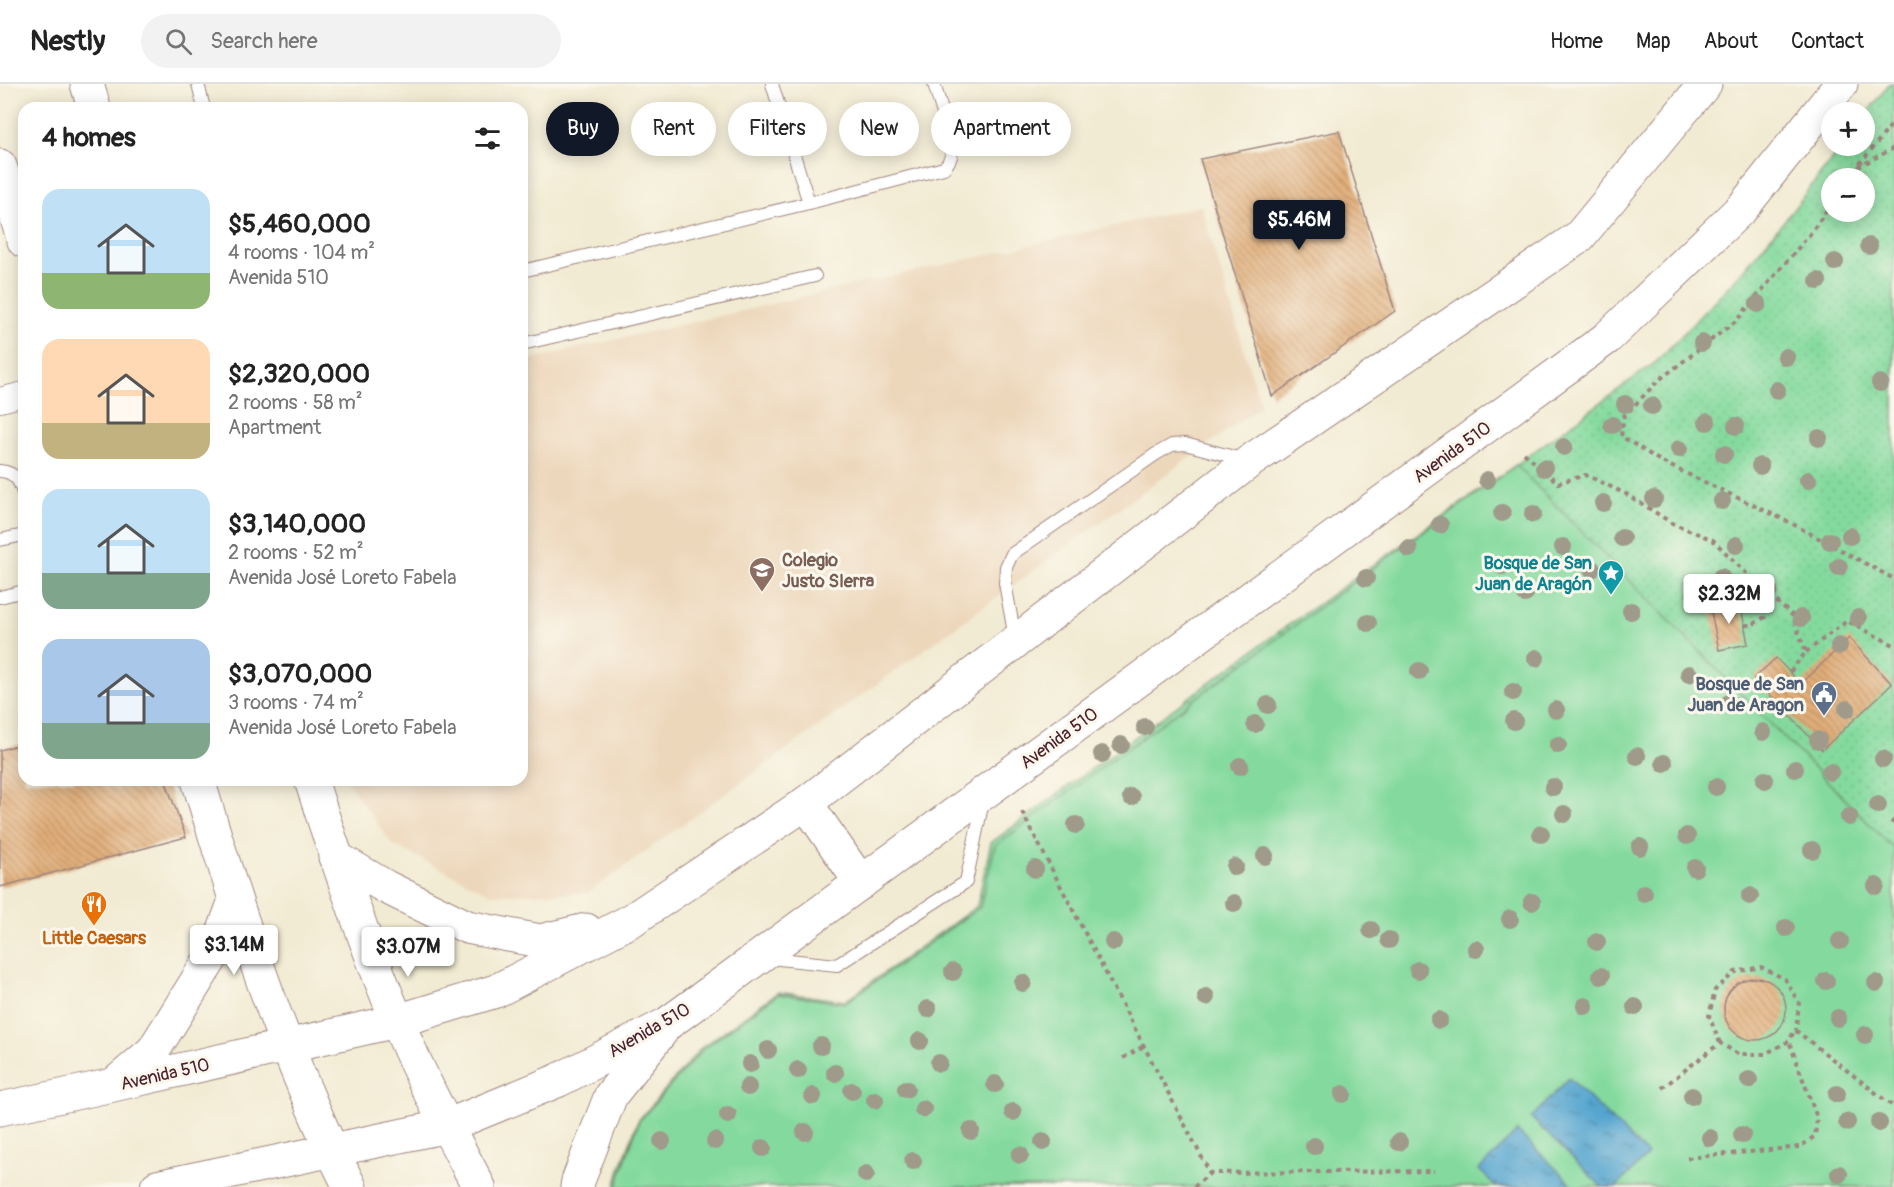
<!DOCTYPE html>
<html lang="en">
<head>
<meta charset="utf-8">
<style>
	:root { --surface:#fff; --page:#f2f2f2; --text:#222; --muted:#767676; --line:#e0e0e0; --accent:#111827 }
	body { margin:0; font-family:Pangolin,sans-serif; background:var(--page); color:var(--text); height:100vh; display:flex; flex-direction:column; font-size:22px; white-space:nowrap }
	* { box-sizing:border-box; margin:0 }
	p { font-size:20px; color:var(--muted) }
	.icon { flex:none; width:33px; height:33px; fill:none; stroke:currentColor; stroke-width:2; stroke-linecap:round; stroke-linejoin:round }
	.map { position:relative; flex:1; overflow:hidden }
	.details { position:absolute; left:18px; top:18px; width:510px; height:684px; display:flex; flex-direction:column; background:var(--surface); border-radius:18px; box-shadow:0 3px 15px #0003 }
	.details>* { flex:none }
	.banner { position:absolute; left:546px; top:18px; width:570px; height:54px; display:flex; gap:12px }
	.tools { position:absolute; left:1821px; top:18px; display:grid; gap:12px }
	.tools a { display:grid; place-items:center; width:54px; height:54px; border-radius:50%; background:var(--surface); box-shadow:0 3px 15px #0003; font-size:30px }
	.price { position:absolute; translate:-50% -51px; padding:0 14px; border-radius:6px; background:#fff; color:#222; font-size:20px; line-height:39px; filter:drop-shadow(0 2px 3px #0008) }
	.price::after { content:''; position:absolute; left:50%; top:36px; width:18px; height:14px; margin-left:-9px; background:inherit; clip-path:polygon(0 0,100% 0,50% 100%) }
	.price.active { background:var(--accent); color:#fff }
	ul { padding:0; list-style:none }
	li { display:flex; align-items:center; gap:18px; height:150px; padding:0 24px }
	li span { display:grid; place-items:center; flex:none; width:168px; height:120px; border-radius:18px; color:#555 }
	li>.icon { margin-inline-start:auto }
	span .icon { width:72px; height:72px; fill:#fffc; stroke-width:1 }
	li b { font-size:26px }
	h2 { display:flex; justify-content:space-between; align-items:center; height:72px; padding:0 24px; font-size:26px }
	.chip { padding:0 21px; border-radius:27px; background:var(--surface); box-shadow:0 3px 15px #0003; font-size:21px; line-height:54px }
	.chip.active { background:var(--accent); color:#fff }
	header { display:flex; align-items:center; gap:36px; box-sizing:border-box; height:84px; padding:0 30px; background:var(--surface); border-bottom:2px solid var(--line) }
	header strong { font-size:28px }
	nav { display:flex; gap:33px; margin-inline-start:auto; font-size:21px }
	.search { width:420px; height:54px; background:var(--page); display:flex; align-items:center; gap:15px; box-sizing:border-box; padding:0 21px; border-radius:33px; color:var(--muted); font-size:22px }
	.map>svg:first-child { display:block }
</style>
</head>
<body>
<header>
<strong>Nestly</strong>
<div class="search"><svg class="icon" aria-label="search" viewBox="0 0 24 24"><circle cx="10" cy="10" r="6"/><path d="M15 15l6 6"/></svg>Search here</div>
<nav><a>Home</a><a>Map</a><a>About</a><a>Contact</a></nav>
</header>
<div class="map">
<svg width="1894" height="1103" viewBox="0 0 1894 1103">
	<defs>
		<pattern id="grass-dots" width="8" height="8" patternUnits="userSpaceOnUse" patternTransform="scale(1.5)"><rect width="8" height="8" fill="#84da9e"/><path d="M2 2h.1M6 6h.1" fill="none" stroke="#74bb88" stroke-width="1.8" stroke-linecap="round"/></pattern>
		<pattern id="water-ripples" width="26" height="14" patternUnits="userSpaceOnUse" patternTransform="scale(1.5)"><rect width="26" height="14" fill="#55a5cf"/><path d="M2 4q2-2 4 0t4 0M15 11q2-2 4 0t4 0" fill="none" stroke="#4886a8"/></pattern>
		<pattern id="building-back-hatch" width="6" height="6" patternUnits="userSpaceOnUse" patternTransform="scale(1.5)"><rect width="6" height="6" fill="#e1ae79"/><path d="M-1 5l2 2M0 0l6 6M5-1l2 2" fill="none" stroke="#b88d63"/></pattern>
	</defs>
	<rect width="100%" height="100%" fill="#fbf7ec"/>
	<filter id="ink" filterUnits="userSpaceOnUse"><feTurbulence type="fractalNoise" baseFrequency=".0167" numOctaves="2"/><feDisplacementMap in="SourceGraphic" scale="12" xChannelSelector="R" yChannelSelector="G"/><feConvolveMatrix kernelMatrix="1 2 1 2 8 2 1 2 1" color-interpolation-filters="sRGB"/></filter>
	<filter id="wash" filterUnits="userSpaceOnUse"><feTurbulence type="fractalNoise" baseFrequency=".008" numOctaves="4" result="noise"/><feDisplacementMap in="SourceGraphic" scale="24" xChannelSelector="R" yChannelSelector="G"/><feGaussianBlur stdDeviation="1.35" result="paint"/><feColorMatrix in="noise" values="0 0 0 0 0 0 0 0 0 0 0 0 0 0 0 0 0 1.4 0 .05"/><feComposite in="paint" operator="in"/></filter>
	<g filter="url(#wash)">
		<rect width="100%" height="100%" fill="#f2ebd3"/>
		<path fill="#edd7bb" d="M 1201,122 L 1261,322 L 588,809 L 491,810 L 392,760 L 346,696 L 522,696 L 522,277 Z"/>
		<path fill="url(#grass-dots)" stroke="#677c64" stroke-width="1.5" fill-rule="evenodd" d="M 1889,0 L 1894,0 L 1894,1103 L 615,1103 L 620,1085 L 638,1037 L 701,964 L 778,908 L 845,917 L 977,822 L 991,759 L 1270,554 L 1517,380 L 1656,278 L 1742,188 L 1793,126 L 1842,62 L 1864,62 L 1865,32 ZM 1832,94 L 1864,94 L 1864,128 L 1832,128 Z"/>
		<path fill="#84da9e" stroke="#677c64" stroke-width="1.5" d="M 1516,381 L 1894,765 L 1894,1103 L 617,1103 L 622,1086 L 639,1037 L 703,965 L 778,910 L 845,919 L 980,823 L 995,762 L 1339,509 Z"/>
		<g fill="url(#water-ripples)" stroke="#50627d" stroke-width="1.5">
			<path d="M 1569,994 L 1648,1071 L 1616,1103 L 1602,1103 L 1531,1034 Z"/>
			<path d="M 1517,1047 L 1575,1103 L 1497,1103 L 1479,1086 Z"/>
		</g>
		<g id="blocks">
			<g fill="url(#building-back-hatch)">
				<path d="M 1339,47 L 1395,227 L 1272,312 L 1200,75 Z"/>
				<path d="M 1740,517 L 1748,560 L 1719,566 L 1710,523 Z"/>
				<path d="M 1849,554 L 1892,600 L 1822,666 L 1754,594 L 1776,574 L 1801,600 Z"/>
				<path d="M 24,659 L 24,696 L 165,696 L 186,753 L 0,803 L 0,666 Z"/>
				<circle cx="1755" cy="925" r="31"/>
			</g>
		</g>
	</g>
	<g filter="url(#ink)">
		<use href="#blocks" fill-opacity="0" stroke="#9e857f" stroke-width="1.5"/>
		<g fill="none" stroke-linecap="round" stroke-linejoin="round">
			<g stroke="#9e857f" stroke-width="14">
				<g id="service">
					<path d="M 198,0 L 204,24"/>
					<path d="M 809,119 L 944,84 C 951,76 953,70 952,59 L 934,0"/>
					<path d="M 522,187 L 809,119 L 772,0"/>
					<path d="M 522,260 L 815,192"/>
					<path d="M 0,387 C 16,388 20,398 24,412"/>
					<path d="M 0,456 L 24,451"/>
					<path d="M 0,513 L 24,507"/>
					<path d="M 1015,554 L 1005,499 L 1006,483 L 1012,470 L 1156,370 L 1172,361 L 1185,360 L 1245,376"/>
					<path d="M 769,874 L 837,881 L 966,798 L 983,717"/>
				</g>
			</g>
			<g stroke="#9e857f" stroke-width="26">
				<path id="minor" d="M 0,316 L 24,310"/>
			</g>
			<g stroke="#9e857f" stroke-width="35">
				<g id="secondary">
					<path d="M 87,0 L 94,24"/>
					<path d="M 0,82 L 24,157"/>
					<path d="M 198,696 C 240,835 284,973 350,1103"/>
					<path d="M 311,696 C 337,777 364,858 397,936 C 420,993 450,1048 479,1103"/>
				</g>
			</g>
			<g stroke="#9e857f" stroke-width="35">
				<g id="primary">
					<path d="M 806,719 L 861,799"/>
					<path d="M 335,773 L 386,803 L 467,843 L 540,857 L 586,846"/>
					<path d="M 117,998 L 153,967 L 218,863 L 235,816"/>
					<path d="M 0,1025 L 113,1001 L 397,937 L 496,907 L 632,836 L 806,719 L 1249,378 L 1579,153 L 1705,0"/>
					<path d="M 157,1103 L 447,1042 L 559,996 L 667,940 L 1607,254 L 1743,123 L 1841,0"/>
					<path d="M 577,1103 L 578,1097 L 611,1011 L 661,948"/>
				</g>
			</g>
			<g stroke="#9e857f" stroke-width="4" stroke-dasharray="4.5 4.5" stroke-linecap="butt">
				<path d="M 1858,83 L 1894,64"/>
				<path d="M 1848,94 L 1894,38"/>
				<path d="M 1832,119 L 1810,150 L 1736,237 L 1659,296 L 1624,332 L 1621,352 L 1662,378 L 1789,438 L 1894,495"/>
				<path d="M 1524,369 L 1558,399 L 1586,391 L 1626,410 L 1672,439 L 1713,456 L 1754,497 L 1792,531 L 1806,568 L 1790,588"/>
				<path d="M 1745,541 L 1752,541 L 1765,533 L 1769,510"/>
				<path d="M 1806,568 L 1847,537 L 1894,561"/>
				<path d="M 1022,728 L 1210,1089 L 1434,1087"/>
				<path d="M 1894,736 L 1891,740 L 1894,742"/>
				<path d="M 1720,959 L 1709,932 L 1715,906 L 1735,888 L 1761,883 L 1785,895 L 1799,919 L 1796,946"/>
				<path d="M 1123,974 L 1144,962"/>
				<path d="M 1662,1004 L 1720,959 L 1738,970 L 1765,970 L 1789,957 L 1795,946 L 1894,1023"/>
				<path d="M 1687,1074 L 1800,1063 L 1815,1052 L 1817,1034 L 1789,957"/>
				<path d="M 1194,1103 L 1210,1089"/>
			</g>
			<use href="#service" stroke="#fff" stroke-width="12"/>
			<use href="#minor" stroke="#fff" stroke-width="24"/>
			<use href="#secondary" stroke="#fff" stroke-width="33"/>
			<use href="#primary" stroke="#fff" stroke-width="33"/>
		</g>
		<g fill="#9f9a8a">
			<circle cx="1869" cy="162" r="9"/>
			<circle cx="1835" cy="178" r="9"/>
			<circle cx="1818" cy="197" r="9"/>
			<circle cx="1758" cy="220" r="9"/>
			<circle cx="1702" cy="259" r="9"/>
			<circle cx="1786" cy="273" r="9"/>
			<circle cx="1880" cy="299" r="9"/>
			<circle cx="1777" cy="306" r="9"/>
			<circle cx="1625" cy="320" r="9"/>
			<circle cx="1652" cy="322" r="9"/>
			<circle cx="1707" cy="338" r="9"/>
			<circle cx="1612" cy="341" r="9"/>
			<circle cx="1736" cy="342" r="9"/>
			<circle cx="1819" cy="354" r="9"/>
			<circle cx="1564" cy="363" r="9"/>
			<circle cx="1679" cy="365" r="9"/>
			<circle cx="1724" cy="370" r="9"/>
			<circle cx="1760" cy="382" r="9"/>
			<circle cx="1544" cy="384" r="9"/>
			<circle cx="1487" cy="396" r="9"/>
			<circle cx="1808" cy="396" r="9"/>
			<circle cx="1654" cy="415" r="9"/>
			<circle cx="1722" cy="417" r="9"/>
			<circle cx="1603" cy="419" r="9"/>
			<circle cx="1502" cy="429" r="9"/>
			<circle cx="1533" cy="430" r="9"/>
			<circle cx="1440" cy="441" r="9"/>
			<circle cx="1850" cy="452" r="9"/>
			<circle cx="1622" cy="454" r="9"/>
			<circle cx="1830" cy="457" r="9"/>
			<circle cx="1736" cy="461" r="9"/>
			<circle cx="1563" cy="463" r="9"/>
			<circle cx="1409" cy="465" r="9"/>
			<circle cx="1502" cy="482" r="9"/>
			<circle cx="1839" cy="483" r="9"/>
			<circle cx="1592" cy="485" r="9"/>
			<circle cx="1721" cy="493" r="9"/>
			<circle cx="1366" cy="494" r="9"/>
			<circle cx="1769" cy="507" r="9"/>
			<circle cx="1525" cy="510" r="9"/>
			<circle cx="1695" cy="510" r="9"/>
			<circle cx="1631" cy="527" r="9"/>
			<circle cx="1801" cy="534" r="9"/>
			<circle cx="1858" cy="534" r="9"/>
			<circle cx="1368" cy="539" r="9"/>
			<circle cx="1839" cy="562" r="9"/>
			<circle cx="1536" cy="574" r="9"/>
			<circle cx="1419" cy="587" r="9"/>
			<circle cx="1689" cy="590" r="9"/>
			<circle cx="1513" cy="608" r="9"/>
			<circle cx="1729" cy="619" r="9"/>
			<circle cx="1268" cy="621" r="9"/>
			<circle cx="1847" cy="625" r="9"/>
			<circle cx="1556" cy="626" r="9"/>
			<circle cx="1514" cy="637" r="9"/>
			<circle cx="1255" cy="640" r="9"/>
			<circle cx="1145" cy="643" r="9"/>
			<circle cx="1763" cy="648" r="9"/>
			<circle cx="1818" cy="656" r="9"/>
			<circle cx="1121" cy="661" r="9"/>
			<circle cx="1558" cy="661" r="9"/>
			<circle cx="1102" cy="670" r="9"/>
			<circle cx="1637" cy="672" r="9"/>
			<circle cx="1883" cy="675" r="9"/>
			<circle cx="1664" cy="679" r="9"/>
			<circle cx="1240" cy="682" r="9"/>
			<circle cx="1795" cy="685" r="9"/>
			<circle cx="1830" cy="688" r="9"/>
			<circle cx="1765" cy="696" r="9"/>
			<circle cx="1553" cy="703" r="9"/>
			<circle cx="1716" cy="703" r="9"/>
			<circle cx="1131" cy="713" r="9"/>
			<circle cx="1878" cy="721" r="9"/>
			<circle cx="1564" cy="730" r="9"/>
			<circle cx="1849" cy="733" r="9"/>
			<circle cx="1076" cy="741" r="9"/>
			<circle cx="1541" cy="750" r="9"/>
			<circle cx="1687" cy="752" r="9"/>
			<circle cx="1640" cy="763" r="9"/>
			<circle cx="1812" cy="766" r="9"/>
			<circle cx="1265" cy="772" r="9"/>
			<circle cx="1235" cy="783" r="9"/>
			<circle cx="1695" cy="784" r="9"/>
			<circle cx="1035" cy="785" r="9"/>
			<circle cx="1876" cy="802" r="9"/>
			<circle cx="1644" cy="809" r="9"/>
			<circle cx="1750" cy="812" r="9"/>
			<circle cx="1532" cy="818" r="9"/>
			<circle cx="1234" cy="819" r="9"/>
			<circle cx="1510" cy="835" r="9"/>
			<circle cx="1786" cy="844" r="9"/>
			<circle cx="1371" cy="846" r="9"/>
			<circle cx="1389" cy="856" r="9"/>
			<circle cx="1840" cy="857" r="9"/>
			<circle cx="1113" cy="858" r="9"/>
			<circle cx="1597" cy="858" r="9"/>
			<circle cx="1476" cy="865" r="9"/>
			<circle cx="1418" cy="886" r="9"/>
			<circle cx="953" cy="888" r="9"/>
			<circle cx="1601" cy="892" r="9"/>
			<circle cx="1826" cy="897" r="9"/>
			<circle cx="1023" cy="899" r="9"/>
			<circle cx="1876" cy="899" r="9"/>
			<circle cx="1206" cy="913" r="9"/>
			<circle cx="1585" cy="922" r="9"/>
			<circle cx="1635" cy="923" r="9"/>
			<circle cx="928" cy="925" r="9"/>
			<circle cx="1838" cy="934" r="9"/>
			<circle cx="1439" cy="936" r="9"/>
			<circle cx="1865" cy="951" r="9"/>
			<circle cx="920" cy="957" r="9"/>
			<circle cx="821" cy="962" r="9"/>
			<circle cx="768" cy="966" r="9"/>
			<circle cx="939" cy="979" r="9"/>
			<circle cx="750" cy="980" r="9"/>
			<circle cx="798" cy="986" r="9"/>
			<circle cx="835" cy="989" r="9"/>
			<circle cx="1749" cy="996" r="9"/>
			<circle cx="995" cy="1000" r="9"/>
			<circle cx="748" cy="1003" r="9"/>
			<circle cx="906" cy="1005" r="9"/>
			<circle cx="852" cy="1007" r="9"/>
			<circle cx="1343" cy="1010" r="9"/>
			<circle cx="1837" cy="1010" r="9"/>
			<circle cx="813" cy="1012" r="9"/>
			<circle cx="1692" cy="1012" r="9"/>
			<circle cx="875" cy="1016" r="9"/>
			<circle cx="923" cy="1025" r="9"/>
			<circle cx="1013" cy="1028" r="9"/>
			<circle cx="728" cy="1031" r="9"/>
			<circle cx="1847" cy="1038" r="9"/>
			<circle cx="1879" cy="1039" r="9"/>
			<circle cx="971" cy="1047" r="9"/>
			<circle cx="805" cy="1048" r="9"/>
			<circle cx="1742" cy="1051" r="9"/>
			<circle cx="1710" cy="1054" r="9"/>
			<circle cx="662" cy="1057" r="9"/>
			<circle cx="715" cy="1057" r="9"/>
			<circle cx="1043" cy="1058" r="9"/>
			<circle cx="1399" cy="1058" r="9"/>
			<circle cx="1314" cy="1062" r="9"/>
			<circle cx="763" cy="1064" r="9"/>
			<circle cx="1020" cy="1071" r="9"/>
			<circle cx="913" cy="1077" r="9"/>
			<circle cx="866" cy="1090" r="9"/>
			<circle cx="1839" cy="1090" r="9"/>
		</g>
	</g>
	<defs>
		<g id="school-pin" transform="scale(1.35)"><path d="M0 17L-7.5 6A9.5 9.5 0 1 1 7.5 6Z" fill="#8d6e63" stroke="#fbf7ec"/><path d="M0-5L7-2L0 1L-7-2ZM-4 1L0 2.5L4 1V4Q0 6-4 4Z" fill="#fff"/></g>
		<g id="sight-pin" transform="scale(1.35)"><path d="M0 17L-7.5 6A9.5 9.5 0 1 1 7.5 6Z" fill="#0f9aa8" stroke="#fbf7ec"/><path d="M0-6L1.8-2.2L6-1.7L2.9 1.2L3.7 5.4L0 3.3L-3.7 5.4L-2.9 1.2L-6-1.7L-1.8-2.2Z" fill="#fff"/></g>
		<g id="civic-pin" transform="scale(1.35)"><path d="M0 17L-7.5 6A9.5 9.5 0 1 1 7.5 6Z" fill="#5c6f8a" stroke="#fbf7ec"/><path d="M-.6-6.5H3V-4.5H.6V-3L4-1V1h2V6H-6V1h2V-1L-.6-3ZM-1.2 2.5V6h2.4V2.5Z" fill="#fff"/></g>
		<g id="restaurant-pin" transform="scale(1.35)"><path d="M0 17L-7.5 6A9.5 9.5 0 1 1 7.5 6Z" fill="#e8710a" stroke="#fbf7ec"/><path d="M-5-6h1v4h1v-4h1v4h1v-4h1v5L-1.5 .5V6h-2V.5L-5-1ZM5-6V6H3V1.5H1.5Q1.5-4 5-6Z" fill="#fff"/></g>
	</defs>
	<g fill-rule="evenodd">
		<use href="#school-pin" x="762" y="486"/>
		<use href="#sight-pin" x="1611" y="489"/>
		<use href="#civic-pin" x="1824" y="610"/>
		<use href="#restaurant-pin" x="94" y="820"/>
	</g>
	<g text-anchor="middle" stroke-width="6" stroke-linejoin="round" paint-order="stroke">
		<g font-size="18" fill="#4a1f2b" stroke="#fbf7ec">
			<text transform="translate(1452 368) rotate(-36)" y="6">Avenida 510</text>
			<text transform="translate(1059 654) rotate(-36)" y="6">Avenida 510</text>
			<text transform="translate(649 946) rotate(-30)" y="6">Avenida 510</text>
			<text transform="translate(165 990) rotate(-13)" y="6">Avenida 510</text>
		</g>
		<g font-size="18" font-weight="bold" fill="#785e54" stroke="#fbf7ec" text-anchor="start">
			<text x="782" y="482">Colegio<tspan x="782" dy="21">Justo SIerra</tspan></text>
		</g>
		<g font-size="18" font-weight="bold" fill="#0d838f" stroke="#fbf7ec" text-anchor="end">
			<text x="1592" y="485">Bosque de San<tspan x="1592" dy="21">Juan de Aragón</tspan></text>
		</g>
		<g font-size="18" font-weight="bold" fill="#4e5e75" stroke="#fbf7ec" text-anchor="end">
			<text x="1804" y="606">Bosque de San<tspan x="1804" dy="21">Juan de Aragon</tspan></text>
		</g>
		<g font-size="18" font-weight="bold" fill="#c56008" stroke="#fbf7ec">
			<text x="94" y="860">Little Caesars</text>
		</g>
	</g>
</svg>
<div class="tools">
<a>+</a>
<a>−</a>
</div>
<b class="price active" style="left:1299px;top:167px">$5.46M</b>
<b class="price" style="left:1729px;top:541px">$2.32M</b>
<b class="price" style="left:234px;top:892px">$3.14M</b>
<b class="price" style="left:408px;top:894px">$3.07M</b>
<div class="banner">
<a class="chip active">Buy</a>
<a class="chip">Rent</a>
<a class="chip">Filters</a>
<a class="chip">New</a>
<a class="chip">Apartment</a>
</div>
<section class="details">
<h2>4 homes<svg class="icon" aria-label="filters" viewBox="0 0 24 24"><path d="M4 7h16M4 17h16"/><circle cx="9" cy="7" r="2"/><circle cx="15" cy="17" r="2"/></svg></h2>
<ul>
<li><span style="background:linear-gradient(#bfe0f5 70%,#8fb573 0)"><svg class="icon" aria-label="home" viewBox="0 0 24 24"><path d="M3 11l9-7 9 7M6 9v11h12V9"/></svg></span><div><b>$5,460,000</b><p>4 rooms · 104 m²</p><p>Avenida 510</p></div></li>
<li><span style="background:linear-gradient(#ffd9b3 70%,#c2b280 0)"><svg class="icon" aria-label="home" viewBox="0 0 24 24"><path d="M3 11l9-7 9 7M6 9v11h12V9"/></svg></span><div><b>$2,320,000</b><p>2 rooms · 58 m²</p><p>Apartment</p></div></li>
<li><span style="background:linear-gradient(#bfe0f5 70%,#7fa58c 0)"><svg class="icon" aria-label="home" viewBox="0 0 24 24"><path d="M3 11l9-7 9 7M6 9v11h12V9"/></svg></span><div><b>$3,140,000</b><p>2 rooms · 52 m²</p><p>Avenida José Loreto Fabela</p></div></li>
<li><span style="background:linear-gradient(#a9c7e8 70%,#7fa58c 0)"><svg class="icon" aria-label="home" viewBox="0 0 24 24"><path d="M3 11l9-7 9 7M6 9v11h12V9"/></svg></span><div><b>$3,070,000</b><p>3 rooms · 74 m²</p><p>Avenida José Loreto Fabela</p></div></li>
</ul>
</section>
</div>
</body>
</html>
